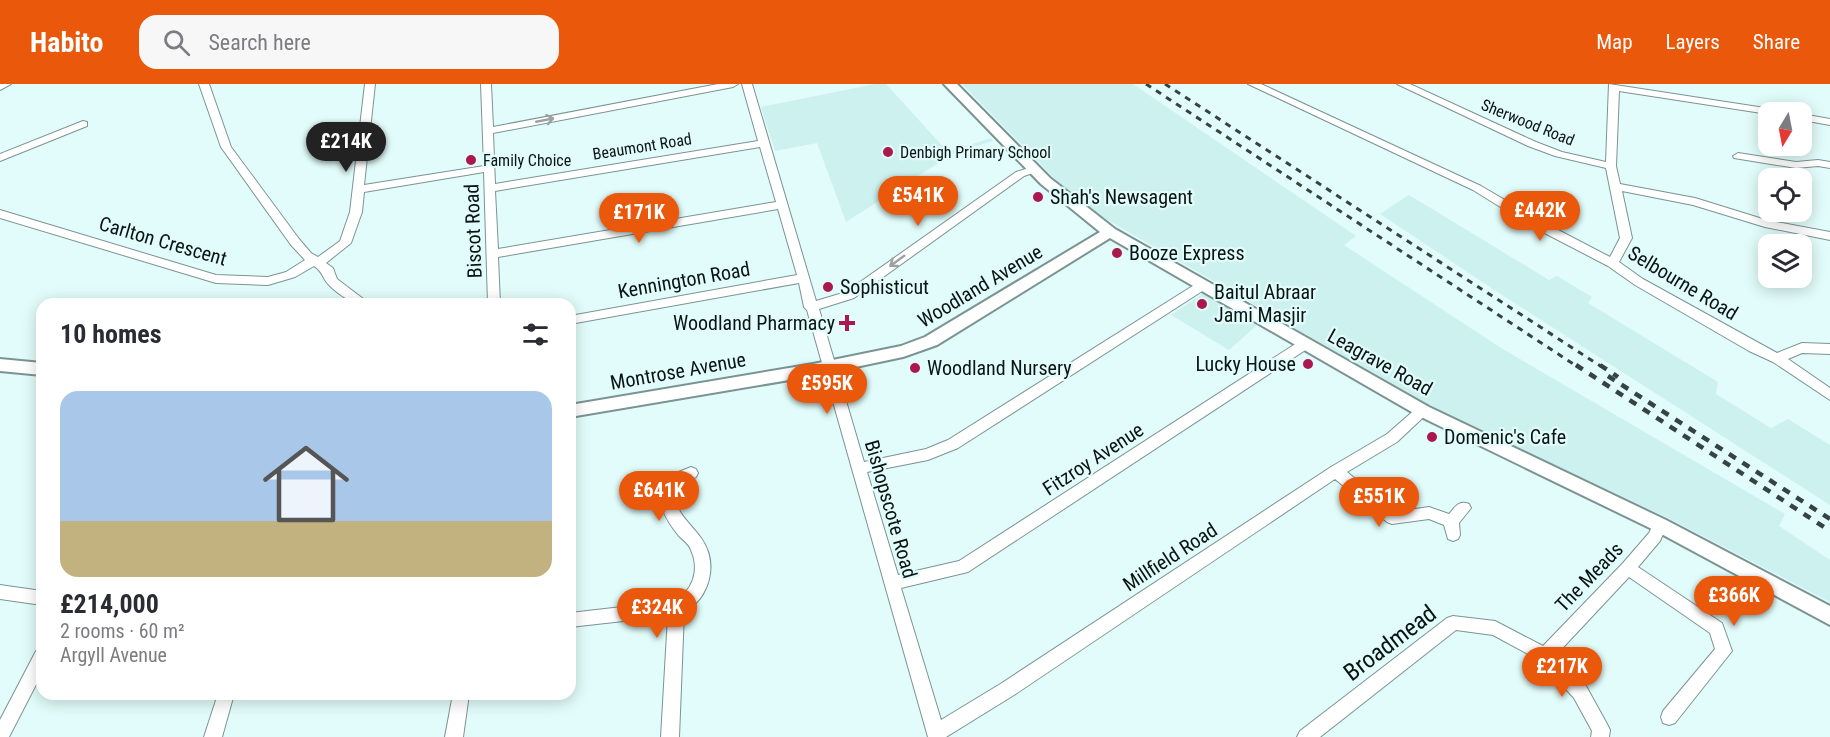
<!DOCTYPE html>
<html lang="en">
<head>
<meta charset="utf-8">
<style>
	:root { --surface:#fff; --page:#f7f7f7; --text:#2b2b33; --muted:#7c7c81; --accent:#ea580c }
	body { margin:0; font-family:"Roboto Condensed",sans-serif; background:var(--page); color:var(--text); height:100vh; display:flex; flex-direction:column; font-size:22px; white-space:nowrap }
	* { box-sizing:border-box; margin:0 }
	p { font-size:20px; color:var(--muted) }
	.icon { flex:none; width:33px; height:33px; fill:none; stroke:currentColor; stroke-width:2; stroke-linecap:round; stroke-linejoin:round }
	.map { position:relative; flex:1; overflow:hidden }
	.sheet { position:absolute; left:36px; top:214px; width:540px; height:402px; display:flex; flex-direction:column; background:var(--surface); border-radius:18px; box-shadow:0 3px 15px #0003 }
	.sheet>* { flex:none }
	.needle { width:39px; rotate:190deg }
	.tools { position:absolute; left:1758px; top:18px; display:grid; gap:12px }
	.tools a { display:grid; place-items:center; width:54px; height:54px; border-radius:12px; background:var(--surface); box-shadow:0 3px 15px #0003; font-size:30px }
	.price { position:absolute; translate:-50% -51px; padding:0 14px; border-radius:21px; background:var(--accent); color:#fff; font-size:20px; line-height:39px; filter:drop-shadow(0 2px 3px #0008) }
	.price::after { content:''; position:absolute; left:50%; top:36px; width:18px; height:14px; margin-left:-9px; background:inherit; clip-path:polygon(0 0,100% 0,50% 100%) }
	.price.active { background:#222; color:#fff }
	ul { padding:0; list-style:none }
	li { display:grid; align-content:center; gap:12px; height:318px; padding:0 24px }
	li span { display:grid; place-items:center; height:186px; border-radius:18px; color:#555 }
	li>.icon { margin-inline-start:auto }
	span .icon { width:108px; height:108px; fill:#fffc; stroke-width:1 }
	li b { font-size:26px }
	h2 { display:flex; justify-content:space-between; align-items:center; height:72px; padding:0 24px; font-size:26px }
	header { display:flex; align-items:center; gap:36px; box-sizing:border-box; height:84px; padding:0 30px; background:var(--accent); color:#fff }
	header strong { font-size:28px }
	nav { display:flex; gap:33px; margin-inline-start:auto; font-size:21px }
	.search { width:420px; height:54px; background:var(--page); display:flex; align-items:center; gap:15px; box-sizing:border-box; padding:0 21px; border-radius:18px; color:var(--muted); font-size:22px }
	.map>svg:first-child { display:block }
</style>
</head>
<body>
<header>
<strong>Habito</strong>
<div class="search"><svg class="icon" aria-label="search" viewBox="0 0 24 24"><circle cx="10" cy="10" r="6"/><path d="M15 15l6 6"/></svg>Search here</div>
<nav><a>Map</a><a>Layers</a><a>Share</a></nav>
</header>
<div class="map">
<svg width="1830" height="653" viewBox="0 0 1830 653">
	<rect width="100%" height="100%" fill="#e1fcfa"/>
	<g fill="#cdf1ef">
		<path d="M 875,0 L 886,0 L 948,68 L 991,54 L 993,57 L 954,69 L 846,138 L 817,59 L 775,67 L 761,23 Z"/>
		<path d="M 962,0 L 1133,0 L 1356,152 L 1344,161 L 1501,264 L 1785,430 L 1779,442 L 1830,476 L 1830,518 L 1666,433 L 1437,326 L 1092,127 L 1068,108 Z"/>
		<path d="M 1409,111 L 1549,196 L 1557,192 L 1592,213 L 1588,219 L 1718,298 L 1716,310 L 1771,344 L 1788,335 L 1830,361 L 1830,421 L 1499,209 L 1380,130 Z"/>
		<path d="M 1204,209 L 1258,240 L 1229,266 L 1171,231 Z"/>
	</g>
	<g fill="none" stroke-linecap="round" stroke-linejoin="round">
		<g stroke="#7b9492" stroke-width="2">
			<g id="minor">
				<path d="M 0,0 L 11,0 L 0,6 Z"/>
				<path d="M 199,0 L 209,0 L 231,63 L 299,155 L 311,169 L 318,173 L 340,157 L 350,128 L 365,0 L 375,0 L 364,101 L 484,82 L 481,0 L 491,0 L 493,43 L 718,0 L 738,0 L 733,3 L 493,49 L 495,100 L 758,57 L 742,0 L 752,0 L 816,217 L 846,208 L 1016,88 L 1032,83 L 1036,84 L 1036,88 L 1024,92 L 854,214 L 819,225 L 864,378 L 926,365 L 948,356 L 1199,198 L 1207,198 L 1209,201 L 1207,204 L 958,364 L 928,376 L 867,388 L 898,491 L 959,477 L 1300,257 L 1310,257 L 1311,260 L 1310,263 L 968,488 L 901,504 L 941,636 L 1002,599 L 1331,383 L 1387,350 L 1418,323 L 1428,323 L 1430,327 L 1397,358 L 1347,388 L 1395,428 L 1429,423 L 1449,430 C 1455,423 1459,416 1469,420 L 1471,424 L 1459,439 L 1460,451 L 1458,455 L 1453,457 L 1448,455 L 1444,441 L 1429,435 L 1392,440 L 1387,438 L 1335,395 L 1014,611 L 946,653 L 928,653 L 807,226 L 804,223 L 799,199 L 570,240 L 570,232 L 797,191 L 778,125 L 498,173 L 500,220 L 488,220 L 484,88 L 364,108 L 362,128 L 351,159 L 326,179 L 333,184 L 337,195 L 366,217 L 368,220 C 352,220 340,212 329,201 C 322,194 324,189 314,182 L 295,193 L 268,201 L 216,199 L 0,134 L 0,126 L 216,191 L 268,193 L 286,188 L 305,176 L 291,161 L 221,63 ZM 760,63 L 776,118 L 498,165 L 495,107 Z"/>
				<path d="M 1248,0 L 1261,0 L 1481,102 L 1539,136 L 1610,173 L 1620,154 L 1606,84 L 1555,72 L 1528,62 L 1397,0 L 1410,0 L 1536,58 L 1562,68 L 1606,78 L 1609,0 L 1778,26 L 1779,28 L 1768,30 L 1619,7 L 1616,82 L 1620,100 L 1695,114 L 1766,136 L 1830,148 L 1830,156 L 1765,143 L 1693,121 L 1622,107 L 1632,154 L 1619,178 L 1643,195 L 1777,269 L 1802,259 L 1830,260 L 1830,270 L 1802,269 L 1788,275 L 1830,304 L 1830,316 L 1773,278 L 1749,267 L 1635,201 L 1608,182 L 1531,142 L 1473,106 Z"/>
				<path d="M 1802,30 L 1830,35 L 1830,41 L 1802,36 Z"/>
				<path d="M 83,37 L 87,38 L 87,42 L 0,77 L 0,70 Z"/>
				<path d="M 1738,69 L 1796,78 L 1818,76 L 1830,78 L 1830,84 L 1818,82 L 1796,84 L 1734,74 L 1733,72 Z"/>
				<path d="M 691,383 L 696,385 L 698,389 L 696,393 L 677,402 L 673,410 C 677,430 690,439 701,454 C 719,479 710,514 684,528 L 679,653 L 661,653 L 668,532 L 570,543 L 570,529 L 674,517 C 693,507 700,486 691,466 C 689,460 683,456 679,452 C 665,435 652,413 666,393 Z"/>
				<path d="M 1660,435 L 1665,437 L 1667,441 L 1660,457 L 1638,483 L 1722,539 L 1732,567 L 1675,639 L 1669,641 L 1663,639 L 1661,633 L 1663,627 L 1715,565 L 1710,549 L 1629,493 L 1556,571 L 1586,602 L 1607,640 L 1610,646 L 1609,653 L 1591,653 L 1592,647 L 1574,614 L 1539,576 L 1493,551 L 1456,546 L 1320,653 L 1297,653 L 1300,647 L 1447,534 L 1453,532 L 1495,537 L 1543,562 L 1623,479 L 1649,449 L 1655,437 Z"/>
				<path d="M 0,501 L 42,507 L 42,521 L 0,515 Z"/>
				<path d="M 42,565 L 42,589 L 9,653 L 0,653 L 0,636 L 36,567 Z"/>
				<path d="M 218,610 L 234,610 L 222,653 L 204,653 Z"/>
				<path d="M 453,610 L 469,610 L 463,653 L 445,653 Z"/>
			</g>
		</g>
		<g stroke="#7b9492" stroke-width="4">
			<g id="major">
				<path d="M 944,0 L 957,0 L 1050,94 L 1115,145 L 1429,323 L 1666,436 L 1830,522 L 1830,541 L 1654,446 L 1417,331 L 1110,154 L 937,261 L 903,273 L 813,292 L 570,333 L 570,321 L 813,280 L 901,262 L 925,253 L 1100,148 L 1041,100 Z"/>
				<path d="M 0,275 L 42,279 L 42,291 L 0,287 Z"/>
			</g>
		</g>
		<use href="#minor" fill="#fff" fill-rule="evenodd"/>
		<use href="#major" fill="#fff" fill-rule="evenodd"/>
		<g stroke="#354342" stroke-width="3" stroke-dasharray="6 6" stroke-linecap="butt">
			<path d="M 1146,0 L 1578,283"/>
			<path d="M 1165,0 L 1602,283"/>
		</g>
		<g stroke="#354342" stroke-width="4.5" stroke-dasharray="8 8" stroke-linecap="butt">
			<path d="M 1576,281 L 1830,447"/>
			<path d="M 1600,281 L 1618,293"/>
			<path d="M 1608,292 L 1830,435"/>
		</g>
	</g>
	<defs><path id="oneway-shaft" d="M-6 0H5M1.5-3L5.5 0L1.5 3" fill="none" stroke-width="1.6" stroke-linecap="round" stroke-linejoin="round" transform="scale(1.5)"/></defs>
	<g stroke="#9da1a1">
		<use href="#oneway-shaft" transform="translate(545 36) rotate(-11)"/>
		<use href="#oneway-shaft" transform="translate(897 177) rotate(144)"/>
	</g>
	<g fill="#ab184d" stroke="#e1fcfa" stroke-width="2">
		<circle cx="888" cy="68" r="6"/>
		<circle cx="471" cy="76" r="6"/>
		<circle cx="1038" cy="113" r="6"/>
		<circle cx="1117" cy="169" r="6"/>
		<circle cx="828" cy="203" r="6"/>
		<circle cx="1202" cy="220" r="6"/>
		<path d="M844 230h6v6h6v6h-6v6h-6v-6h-6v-6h6z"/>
		<circle cx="1308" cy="280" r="6"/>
		<circle cx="915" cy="284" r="6"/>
		<circle cx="1432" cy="353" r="6"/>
	</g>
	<g text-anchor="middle" stroke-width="4.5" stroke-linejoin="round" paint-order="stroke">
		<g font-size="16" fill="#0a1413" stroke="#e1fcfa">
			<text transform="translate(1528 38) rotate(22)" y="6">Sherwood Road</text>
			<text transform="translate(642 62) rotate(-9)" y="6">Beaumont Road</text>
		</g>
		<g font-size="16" fill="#0a1413" stroke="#e1fcfa" text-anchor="start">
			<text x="900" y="74">Denbigh Primary School</text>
			<text x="483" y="82">Family Choice</text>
		</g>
		<g font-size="20" fill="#0a1413" stroke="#e1fcfa" text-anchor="start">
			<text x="1050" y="120">Shah's Newsagent</text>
			<text x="1129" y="176">Booze Express</text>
			<text x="840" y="210">Sophisticut</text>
			<text x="1214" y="215">Baitul Abraar<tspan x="1214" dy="23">Jami Masjir</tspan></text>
			<text x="835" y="246" text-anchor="end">Woodland Pharmacy</text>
			<text x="1296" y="287" text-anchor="end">Lucky House</text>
			<text x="927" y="291">Woodland Nursery</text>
			<text x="1444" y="360">Domenic's Cafe</text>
		</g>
		<g font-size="20" fill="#0a1413" stroke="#e1fcfa">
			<text transform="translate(473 147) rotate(-92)" y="7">Biscot Road</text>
			<text transform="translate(163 157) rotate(16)" y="7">Carlton Crescent</text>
			<text transform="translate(684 196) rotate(-10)" y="7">Kennington Road</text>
			<text transform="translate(1683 199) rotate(31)" y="7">Selbourne Road</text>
			<text transform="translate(980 202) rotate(-31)" y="7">Woodland Avenue</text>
			<text transform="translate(1380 278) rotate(29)" y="7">Leagrave Road</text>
			<text transform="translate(678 287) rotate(-10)" y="7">Montrose Avenue</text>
			<text transform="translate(1093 375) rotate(-33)" y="7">Fitzroy Avenue</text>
			<text transform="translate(891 425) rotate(74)" y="7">Bishopscote Road</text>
			<text transform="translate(1170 473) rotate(-33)" y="7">Millfield Road</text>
			<text transform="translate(1589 493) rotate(-46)" y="7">The Meads</text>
		</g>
		<g font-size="24" fill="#0a1413" stroke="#e1fcfa">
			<text transform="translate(1390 559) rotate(-37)" y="8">Broadmead</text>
		</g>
	</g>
</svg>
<div class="tools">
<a><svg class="needle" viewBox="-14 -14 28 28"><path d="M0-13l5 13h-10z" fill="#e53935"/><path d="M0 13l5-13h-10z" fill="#7c7c81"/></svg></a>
<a><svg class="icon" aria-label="locate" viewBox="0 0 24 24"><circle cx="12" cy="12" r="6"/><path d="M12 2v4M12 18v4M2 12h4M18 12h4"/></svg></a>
<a><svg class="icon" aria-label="layers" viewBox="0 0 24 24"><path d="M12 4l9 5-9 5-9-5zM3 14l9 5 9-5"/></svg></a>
</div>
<b class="price active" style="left:346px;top:89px">£214K</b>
<b class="price" style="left:918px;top:143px">£541K</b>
<b class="price" style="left:1540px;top:158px">£442K</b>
<b class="price" style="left:639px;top:160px">£171K</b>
<b class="price" style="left:827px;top:331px">£595K</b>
<b class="price" style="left:659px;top:438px">£641K</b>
<b class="price" style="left:1379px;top:444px">£551K</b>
<b class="price" style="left:1734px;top:543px">£366K</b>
<b class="price" style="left:657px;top:555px">£324K</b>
<b class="price" style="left:1562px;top:614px">£217K</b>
<section class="sheet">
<h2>10 homes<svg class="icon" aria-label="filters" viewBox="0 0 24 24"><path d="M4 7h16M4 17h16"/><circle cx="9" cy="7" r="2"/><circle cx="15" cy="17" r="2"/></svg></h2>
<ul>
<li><span style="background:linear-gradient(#a9c7e8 70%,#c2b280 0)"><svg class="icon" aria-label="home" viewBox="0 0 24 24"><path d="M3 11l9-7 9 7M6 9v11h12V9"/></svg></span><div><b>£214,000</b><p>2 rooms · 60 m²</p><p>Argyll Avenue</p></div></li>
</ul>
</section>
</div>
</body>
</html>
